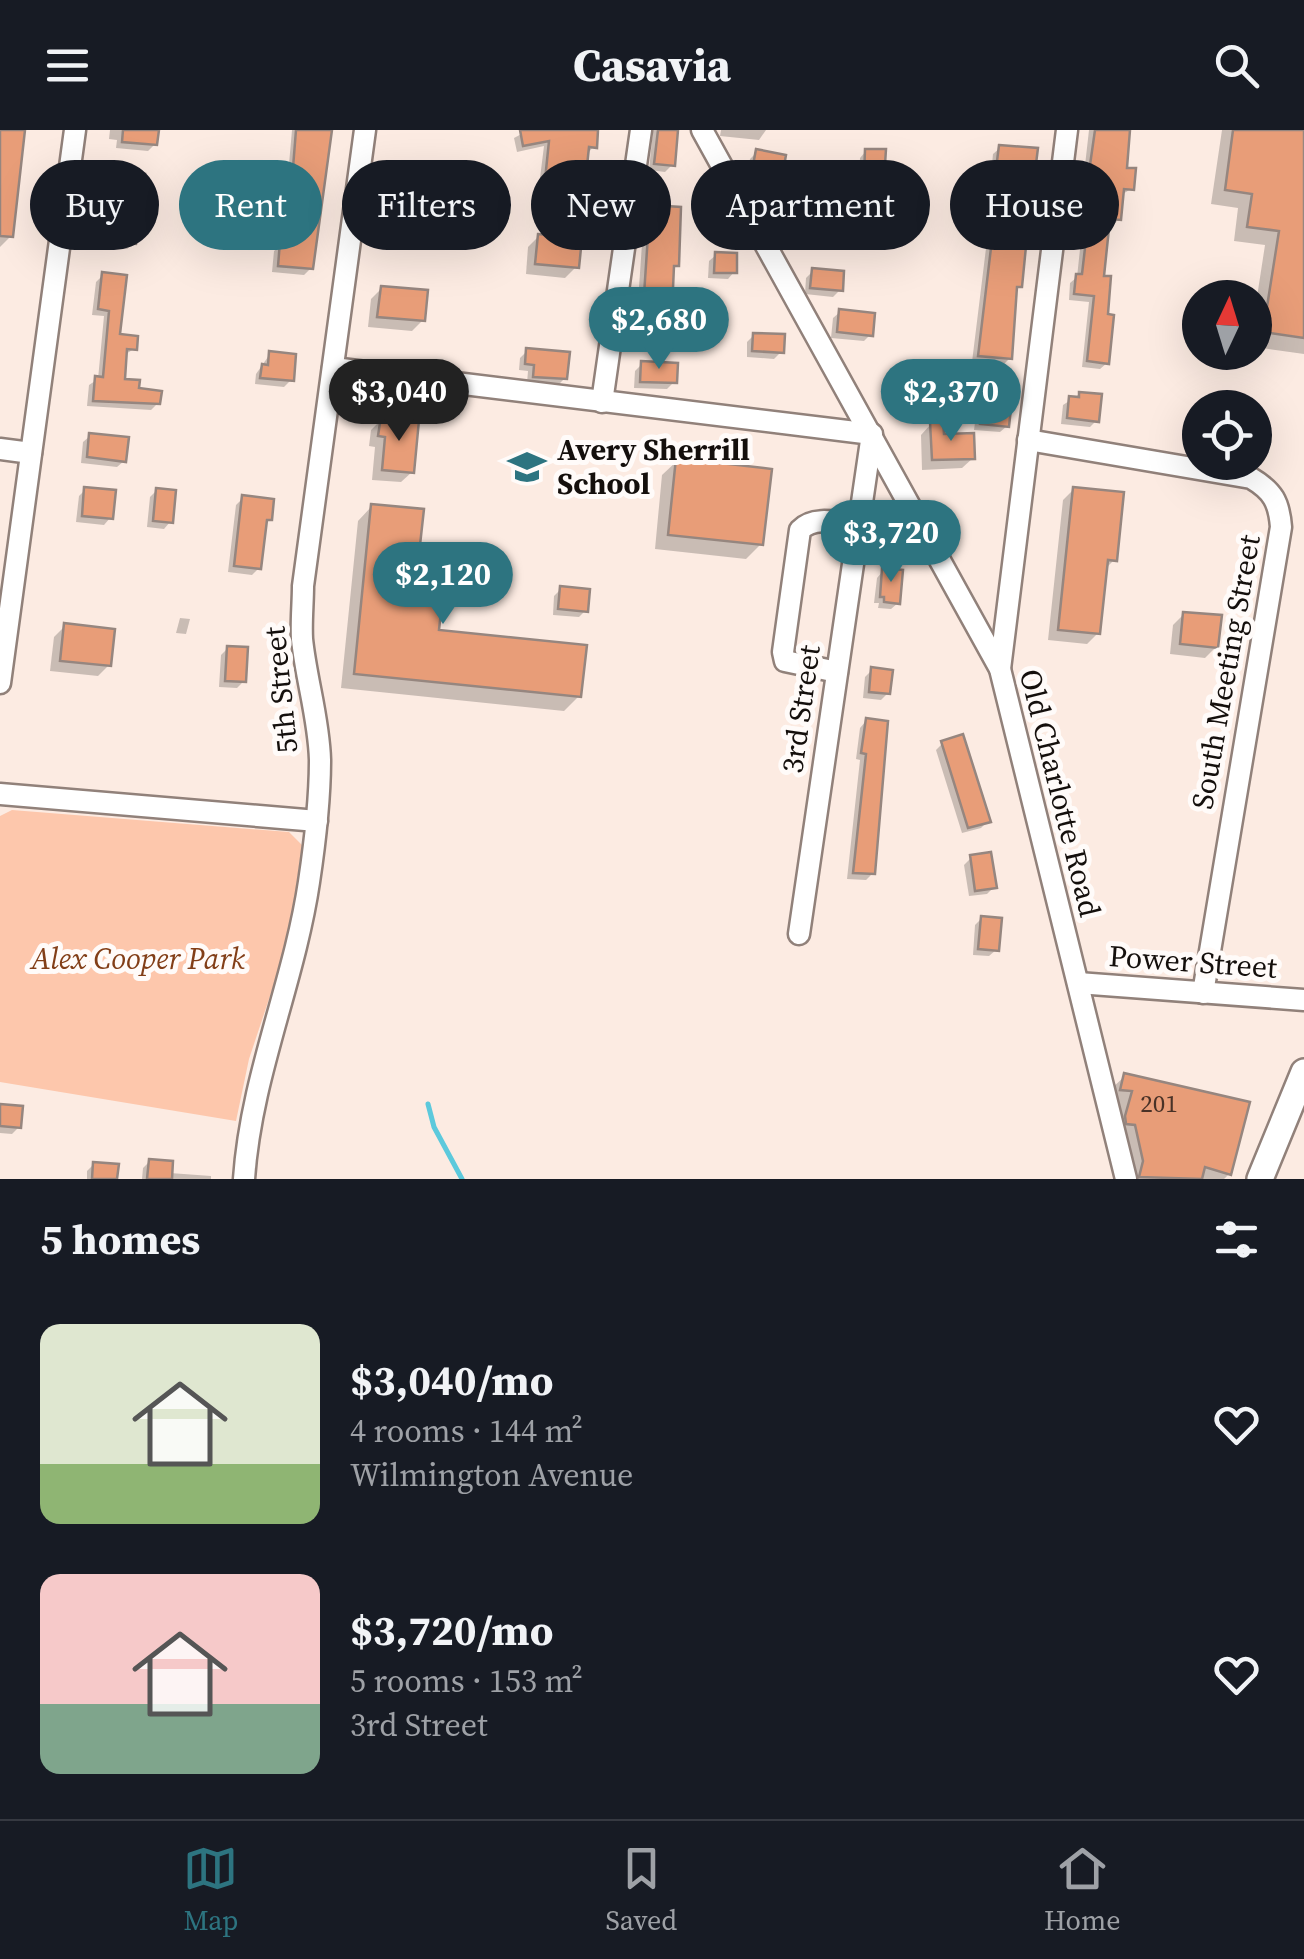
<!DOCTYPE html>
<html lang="en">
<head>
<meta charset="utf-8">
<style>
	:root { --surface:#171b24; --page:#242831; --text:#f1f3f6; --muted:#9ea1a6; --line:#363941; --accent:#2d7480 }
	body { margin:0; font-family:"Source Serif 4",serif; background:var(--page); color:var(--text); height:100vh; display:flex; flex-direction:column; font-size:38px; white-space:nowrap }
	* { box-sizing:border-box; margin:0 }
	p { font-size:32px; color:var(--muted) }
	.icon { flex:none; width:55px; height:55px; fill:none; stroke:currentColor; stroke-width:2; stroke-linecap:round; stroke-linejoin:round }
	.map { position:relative; height:1049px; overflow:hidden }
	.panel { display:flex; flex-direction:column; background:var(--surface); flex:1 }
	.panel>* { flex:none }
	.guide { position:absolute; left:30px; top:30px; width:1245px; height:90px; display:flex; gap:20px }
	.needle { width:65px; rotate:4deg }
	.buttons { position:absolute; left:1182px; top:150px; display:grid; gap:20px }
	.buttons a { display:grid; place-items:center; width:90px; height:90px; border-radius:50%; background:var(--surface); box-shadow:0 10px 40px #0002; font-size:50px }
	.price { position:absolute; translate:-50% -85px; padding:0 22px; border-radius:35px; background:var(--accent); color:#fff; font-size:32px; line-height:65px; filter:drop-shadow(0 2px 5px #0008) }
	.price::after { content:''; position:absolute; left:50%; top:60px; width:30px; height:22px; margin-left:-15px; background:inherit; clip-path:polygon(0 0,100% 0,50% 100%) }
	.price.active { background:#222; color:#fff }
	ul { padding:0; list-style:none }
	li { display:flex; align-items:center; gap:30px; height:250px; padding:0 40px }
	li span { display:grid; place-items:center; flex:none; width:280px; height:200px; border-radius:20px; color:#555 }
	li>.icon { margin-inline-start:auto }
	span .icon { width:120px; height:120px; fill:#fffc; stroke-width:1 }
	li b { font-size:42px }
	h2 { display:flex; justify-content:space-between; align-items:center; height:120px; padding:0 40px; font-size:42px }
	.pill { padding:0 35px; border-radius:45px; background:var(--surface); box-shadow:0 10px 40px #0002; font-size:35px; line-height:90px }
	.pill.active { background:var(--accent); color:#fff }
	header { display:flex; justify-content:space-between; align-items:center; height:130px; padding:0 40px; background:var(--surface); font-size:45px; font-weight:800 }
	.tab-bar { display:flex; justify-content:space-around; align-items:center; height:140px; border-top:2px solid var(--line); background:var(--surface); font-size:28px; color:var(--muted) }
	.tab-bar a { display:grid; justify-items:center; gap:5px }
	.tab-bar .active { color:var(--accent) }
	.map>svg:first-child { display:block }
</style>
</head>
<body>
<header><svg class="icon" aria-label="menu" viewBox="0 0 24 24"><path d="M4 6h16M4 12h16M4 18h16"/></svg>Casavia<svg class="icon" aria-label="search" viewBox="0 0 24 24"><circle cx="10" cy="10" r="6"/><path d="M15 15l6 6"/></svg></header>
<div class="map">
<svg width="1304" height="1049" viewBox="0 0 1304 1049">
	<rect width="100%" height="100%" fill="#fcebe2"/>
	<path fill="#fdc7ac" d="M 12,680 L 289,702 L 302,715 L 289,809 L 249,929 L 236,991 L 0,952 L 0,686 Z"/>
	<g fill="#0003">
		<path d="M 0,0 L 23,0 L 11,106 L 0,117 Z"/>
		<path d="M 110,0 L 156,0 L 155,14 L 148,21 L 116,18 L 117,10 L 109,9 Z"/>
		<path d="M 292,0 L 330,0 L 311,138 L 304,145 L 272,142 L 274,121 L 282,114 Z"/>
		<path d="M 529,0 L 596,0 L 594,16 L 588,23 L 582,54 L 575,60 L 539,56 L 544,16 L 517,22 L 514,8 Z"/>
		<path d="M 653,0 L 676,0 L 672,35 L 665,42 L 649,40 Z"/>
		<path d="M 721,0 L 766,0 L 759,10 L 720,6 Z"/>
		<path d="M 1089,0 L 1128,0 L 1124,40 L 1131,59 L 1121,65 L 1119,89 L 1112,96 L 1107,95 L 1101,148 L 1107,233 L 1100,239 L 1082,237 L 1089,172 L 1069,170 L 1070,153 L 1077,147 L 1081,110 L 1085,62 L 1082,62 Z"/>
		<path d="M 1222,0 L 1304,0 L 1304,224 L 1255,217 L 1255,180 L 1265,115 L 1234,111 L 1238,78 L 1211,74 Z"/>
		<path d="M 1000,18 L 1033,41 L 1026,48 L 991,45 L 993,24 Z"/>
		<path d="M 866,21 L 882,49 L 875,55 L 859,55 L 860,28 Z"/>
		<path d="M 757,22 L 779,46 L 771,54 L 795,77 L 788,84 L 760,77 L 764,60 L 772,52 L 746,47 L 750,29 Z"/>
		<path d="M 104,43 L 140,63 L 134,69 L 129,69 L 126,91 L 134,113 L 127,119 L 90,116 L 97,50 Z"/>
		<path d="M 651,78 L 676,135 L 671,140 L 670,180 L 663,186 L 637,186 L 644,85 Z"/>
		<path d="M 389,79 L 410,102 L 403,109 L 380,107 L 382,86 Z"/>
		<path d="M 995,96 L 1019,156 L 1014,161 L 1010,228 L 1003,235 L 972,232 L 988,102 Z"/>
		<path d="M 539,106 L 576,137 L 565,148 L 526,144 L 528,117 Z"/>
		<path d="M 716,125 L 734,142 L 728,149 L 708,148 L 709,131 Z"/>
		<path d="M 813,141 L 840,160 L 833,167 L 805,164 L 806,148 Z"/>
		<path d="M 103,145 L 117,207 L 134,219 L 124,225 L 122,251 L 158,273 L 151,280 L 87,276 L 89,255 L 98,249 L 104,186 L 92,185 L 96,152 Z"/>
		<path d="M 382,158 L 423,190 L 412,201 L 368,197 L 371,169 Z"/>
		<path d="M 840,182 L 871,204 L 864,211 L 831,208 L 833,188 Z"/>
		<path d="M 754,205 L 781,222 L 774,229 L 747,227 L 747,212 Z"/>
		<path d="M 527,221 L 565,248 L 558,255 L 527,253 L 528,241 L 519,240 L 520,228 Z"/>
		<path d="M 270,224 L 291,250 L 284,257 L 255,254 L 256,244 Z"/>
		<path d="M 642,234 L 674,252 L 667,259 L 634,258 L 635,241 Z"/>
		<path d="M 1080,264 L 1097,290 L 1090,297 L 1061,294 L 1063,275 Z"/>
		<path d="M 983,278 L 1007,296 L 1000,302 L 974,300 L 976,285 Z"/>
		<path d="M 382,289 L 412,342 L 401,352 L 372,350 L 375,317 L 369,316 L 371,300 Z"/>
		<path d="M 931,294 L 941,307 L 973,328 L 962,338 L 922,340 L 921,305 Z"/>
		<path d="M 90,306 L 124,331 L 117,337 L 81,333 L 83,312 Z"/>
		<path d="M 677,331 L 761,414 L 746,429 L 655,419 L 662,345 Z"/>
		<path d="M 1074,359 L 1114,430 L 1104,440 L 1098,503 L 1087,514 L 1048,510 L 1063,370 Z"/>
		<path d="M 85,360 L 110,388 L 104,395 L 76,392 L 79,366 Z"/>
		<path d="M 157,360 L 170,392 L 164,399 L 147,397 L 150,367 Z"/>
		<path d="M 243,368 L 269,389 L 264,395 L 259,438 L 252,445 L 228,442 L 236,375 Z"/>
		<path d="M 372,376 L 412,471 L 436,503 L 579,566 L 564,581 L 341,558 L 358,391 Z"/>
		<path d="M 883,441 L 898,473 L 891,479 L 878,478 L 879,473 L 874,473 L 877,448 Z"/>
		<path d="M 561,459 L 586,480 L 579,487 L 553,485 L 554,466 Z"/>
		<path d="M 1184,484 L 1216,517 L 1205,528 L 1170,524 L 1173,495 Z"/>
		<path d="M 180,488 L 190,489 L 186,504 L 176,503 Z"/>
		<path d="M 65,496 L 109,535 L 98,546 L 50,541 L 54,507 Z"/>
		<path d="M 228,518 L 244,551 L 237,558 L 219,557 L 221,525 Z"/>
		<path d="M 872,540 L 888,563 L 881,570 L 863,568 L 865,547 Z"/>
		<path d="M 866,591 L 873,743 L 866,750 L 847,749 L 860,630 L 856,629 L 860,598 Z"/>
		<path d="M 943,613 L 988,691 L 981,698 L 962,703 L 936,620 Z"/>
		<path d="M 971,728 L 994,757 L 987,764 L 969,766 L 964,735 Z"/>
		<path d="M 982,788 L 996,820 L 989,826 L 973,825 L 975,795 Z"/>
		<path d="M 1125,946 L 1229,1044 L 1224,1049 L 1130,1049 L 1112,1001 L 1120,974 L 1108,973 L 1111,959 Z"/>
		<path d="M 0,976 L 19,997 L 12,1004 L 0,1003 Z"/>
		<path d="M 150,1031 L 170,1043 L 211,1046 L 211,1049 L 142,1049 L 143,1038 Z"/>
		<path d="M 94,1034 L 115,1049 L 87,1049 L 87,1041 Z"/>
	</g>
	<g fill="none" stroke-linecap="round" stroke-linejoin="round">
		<path stroke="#5cc9dc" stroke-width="5" d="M 428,974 L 434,997 L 462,1049"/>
	</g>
	<g fill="#e89d78" stroke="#96867f" stroke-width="2.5">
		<path d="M 0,0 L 25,0 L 13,107 L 0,106 Z"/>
		<path d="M 123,0 L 159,0 L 157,15 L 122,12 Z"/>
		<path d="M 296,0 L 332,0 L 313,139 L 278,136 L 280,112 L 287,113 Z"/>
		<path d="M 520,0 L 598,0 L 597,18 L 589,17 L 585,55 L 545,50 L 549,11 L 523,16 Z"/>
		<path d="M 658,0 L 678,0 L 675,36 L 654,34 Z"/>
		<path d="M 1095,0 L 1130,0 L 1127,38 L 1136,38 L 1134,60 L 1124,59 L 1121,90 L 1110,89 L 1104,146 L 1111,146 L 1108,184 L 1114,185 L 1109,234 L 1087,231 L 1094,166 L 1074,164 L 1076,144 L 1082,144 L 1087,101 L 1091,56 L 1087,56 Z"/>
		<path d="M 1233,0 L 1304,0 L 1304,208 L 1263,202 L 1279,101 L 1247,97 L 1252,64 L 1225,60 Z"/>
		<path d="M 999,15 L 1038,18 L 1035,42 L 996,39 Z"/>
		<path d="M 756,19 L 786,25 L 782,47 L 752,41 Z"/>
		<path d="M 865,19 L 886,19 L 884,50 L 864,49 Z"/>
		<path d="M 103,40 L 145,44 L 143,64 L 132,63 L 129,89 L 139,90 L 136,114 L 96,110 Z"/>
		<path d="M 770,51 L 802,58 L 797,78 L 765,71 Z"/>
		<path d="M 650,75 L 681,77 L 679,136 L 674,136 L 672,181 L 643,180 Z"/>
		<path d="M 388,76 L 414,79 L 412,103 L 385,101 Z"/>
		<path d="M 994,93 L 1028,96 L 1022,157 L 1017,157 L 1012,229 L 978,226 Z"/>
		<path d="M 538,104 L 582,108 L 579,138 L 535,134 Z"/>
		<path d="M 715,122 L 737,123 L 737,143 L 714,143 Z"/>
		<path d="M 812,138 L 844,141 L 843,161 L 810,158 Z"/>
		<path d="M 102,142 L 127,145 L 120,204 L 138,206 L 137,220 L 127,219 L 125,249 L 140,250 L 139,258 L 162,261 L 160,274 L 93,271 L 95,246 L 103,247 L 109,181 L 98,179 Z"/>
		<path d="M 381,156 L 428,160 L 425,191 L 377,187 Z"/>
		<path d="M 839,179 L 875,183 L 873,206 L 837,202 Z"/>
		<path d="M 753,203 L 785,204 L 784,223 L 752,221 Z"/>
		<path d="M 526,218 L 570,222 L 567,249 L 533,247 L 534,235 L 525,234 Z"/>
		<path d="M 269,221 L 296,224 L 294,251 L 260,248 L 262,234 L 268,235 Z"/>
		<path d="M 641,231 L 678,233 L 677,253 L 640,252 Z"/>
		<path d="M 1079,262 L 1102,264 L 1099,292 L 1067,288 L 1069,266 L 1079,267 Z"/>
		<path d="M 982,275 L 1011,278 L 1009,297 L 980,294 Z"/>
		<path d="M 381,286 L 419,290 L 414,343 L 382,340 L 385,307 L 378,306 Z"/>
		<path d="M 943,291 L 944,304 L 974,303 L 975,329 L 932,330 L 930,292 Z"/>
		<path d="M 89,303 L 129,307 L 126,332 L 87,327 Z"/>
		<path d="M 676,328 L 772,339 L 763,415 L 668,405 Z"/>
		<path d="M 84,357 L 116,360 L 113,389 L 82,386 Z"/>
		<path d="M 1073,357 L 1124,362 L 1117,431 L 1108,430 L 1100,504 L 1058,500 Z"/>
		<path d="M 156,358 L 176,360 L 173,393 L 153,391 Z"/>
		<path d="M 242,365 L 274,369 L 272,390 L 267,390 L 261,439 L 234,436 Z"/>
		<path d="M 371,374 L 424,379 L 414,469 L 442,472 L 439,500 L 587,515 L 581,567 L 354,544 Z"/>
		<path d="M 882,438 L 903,440 L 900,474 L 884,472 L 884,467 L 880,467 Z"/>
		<path d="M 560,456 L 590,459 L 588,482 L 558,479 Z"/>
		<path d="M 1183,482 L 1222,485 L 1218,518 L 1180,514 Z"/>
		<path d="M 64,493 L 115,499 L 111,536 L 60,531 Z"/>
		<path d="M 227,516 L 248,517 L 246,552 L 225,551 Z"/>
		<path d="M 871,537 L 893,540 L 890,564 L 869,562 Z"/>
		<path d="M 866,588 L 888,591 L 875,744 L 853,743 L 866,624 L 861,623 Z"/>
		<path d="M 963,604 L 991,692 L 968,698 L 941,611 Z"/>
		<path d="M 991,722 L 997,758 L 975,761 L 970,725 Z"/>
		<path d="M 981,786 L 1002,788 L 999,821 L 978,819 Z"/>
		<path d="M 1124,943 L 1250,972 L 1231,1045 L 1205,1037 L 1202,1049 L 1139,1047 L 1143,1031 L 1135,995 L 1126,994 L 1125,986 L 1132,961 L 1120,960 Z"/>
		<path d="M 0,974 L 23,976 L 21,998 L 0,996 Z"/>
		<path d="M 149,1029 L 173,1031 L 172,1049 L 147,1049 Z"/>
		<path d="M 93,1032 L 119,1034 L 117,1049 L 92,1049 Z"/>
	</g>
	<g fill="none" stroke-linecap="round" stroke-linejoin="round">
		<g stroke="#91817a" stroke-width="25">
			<g id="minor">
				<path d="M 702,0 L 1000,539 L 1126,1049"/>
				<path d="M 333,238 L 872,304 L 799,804"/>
				<path d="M 602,272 L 641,0"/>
				<path d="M 1028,310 L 1251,348 C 1273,361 1279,372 1281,397 L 1203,863"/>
				<path d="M 0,319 L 31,323"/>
				<path d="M 1000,539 L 1067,0"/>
				<path d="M 837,542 L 785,531 L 783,522 L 800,400 C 814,385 840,393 859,395"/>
				<path d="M 0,553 L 75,0"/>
				<path d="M 0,664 L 317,691"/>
				<path d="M 1078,853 L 1304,870"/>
				<path d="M 244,1049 C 251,946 294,853 309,752 C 315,712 320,670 320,630 C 319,589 306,549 302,509 C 301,491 303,473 303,456 L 365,0"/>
			</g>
		</g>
		<g stroke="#91817a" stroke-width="30">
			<path id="major" d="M 1260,1049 L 1304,942"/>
		</g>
		<use href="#minor" stroke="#fff" stroke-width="20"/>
		<use href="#major" stroke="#fff" stroke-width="25"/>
	</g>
	<defs>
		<g id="school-bare" transform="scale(3)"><path d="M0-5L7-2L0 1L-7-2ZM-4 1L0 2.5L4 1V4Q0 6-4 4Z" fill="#2d7480" stroke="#fffbf9" stroke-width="2.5" paint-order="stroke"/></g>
	</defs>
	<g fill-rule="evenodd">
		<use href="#school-bare" x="527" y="337"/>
	</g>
	<g text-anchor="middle" stroke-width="10" stroke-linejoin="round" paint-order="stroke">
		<g font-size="25" fill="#493227">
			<text x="1159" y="982">201</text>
		</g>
		<g font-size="30" font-weight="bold" fill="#140f0c" stroke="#fffbf9" text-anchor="start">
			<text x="557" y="330">Avery Sherrill<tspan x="557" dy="34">School</tspan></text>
		</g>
		<g font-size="30" fill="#140f0c" stroke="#fffbf9">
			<text transform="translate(1226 542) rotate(-80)" y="10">South Meeting Street</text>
			<text transform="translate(281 560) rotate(-96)" y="10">5th Street</text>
			<text transform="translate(801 579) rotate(-82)" y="10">3rd Street</text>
			<text transform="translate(1060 663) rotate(76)" y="10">Old Charlotte Road</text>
			<text transform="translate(1193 832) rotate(4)" y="10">Power Street</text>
		</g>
		<g font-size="30" font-style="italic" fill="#823e17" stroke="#fffbf9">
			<text x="138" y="839">Alex Cooper Park</text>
		</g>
	</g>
</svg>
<div class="buttons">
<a><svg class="needle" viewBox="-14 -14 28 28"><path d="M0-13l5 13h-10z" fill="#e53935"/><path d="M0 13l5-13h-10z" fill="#9ea1a6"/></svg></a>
<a><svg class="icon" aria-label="locate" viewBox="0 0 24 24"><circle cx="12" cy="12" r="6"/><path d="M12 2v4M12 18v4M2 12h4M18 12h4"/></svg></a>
</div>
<b class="price" style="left:659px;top:242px">$2,680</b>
<b class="price active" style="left:399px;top:314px">$3,040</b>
<b class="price" style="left:951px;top:314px">$2,370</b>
<b class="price" style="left:891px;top:455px">$3,720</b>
<b class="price" style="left:443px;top:497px">$2,120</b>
<div class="guide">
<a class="pill">Buy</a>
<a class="pill active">Rent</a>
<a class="pill">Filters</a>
<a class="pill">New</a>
<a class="pill">Apartment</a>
<a class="pill">House</a>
</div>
</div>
<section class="panel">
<h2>5 homes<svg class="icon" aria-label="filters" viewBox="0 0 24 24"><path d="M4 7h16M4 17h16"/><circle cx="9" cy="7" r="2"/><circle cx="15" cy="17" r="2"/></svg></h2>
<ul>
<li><span style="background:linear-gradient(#dfe7d0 70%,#8fb573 0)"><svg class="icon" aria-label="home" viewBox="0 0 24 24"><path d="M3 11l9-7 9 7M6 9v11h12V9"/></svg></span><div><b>$3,040/mo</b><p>4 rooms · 144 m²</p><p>Wilmington Avenue</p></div><svg class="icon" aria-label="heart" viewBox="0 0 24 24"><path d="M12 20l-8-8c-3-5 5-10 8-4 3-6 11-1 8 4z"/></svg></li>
<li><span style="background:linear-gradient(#f6c9c9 65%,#7fa58c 0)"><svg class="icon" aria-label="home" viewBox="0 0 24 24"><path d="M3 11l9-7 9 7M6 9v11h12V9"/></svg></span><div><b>$3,720/mo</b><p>5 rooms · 153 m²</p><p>3rd Street</p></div><svg class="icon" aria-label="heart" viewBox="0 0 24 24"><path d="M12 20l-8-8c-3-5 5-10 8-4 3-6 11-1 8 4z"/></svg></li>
</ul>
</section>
<nav class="tab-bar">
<a class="active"><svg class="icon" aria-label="map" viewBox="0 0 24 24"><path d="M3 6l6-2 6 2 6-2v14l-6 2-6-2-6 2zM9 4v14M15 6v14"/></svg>Map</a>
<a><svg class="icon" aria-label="saved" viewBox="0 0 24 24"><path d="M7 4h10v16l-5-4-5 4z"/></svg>Saved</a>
<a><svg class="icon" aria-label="home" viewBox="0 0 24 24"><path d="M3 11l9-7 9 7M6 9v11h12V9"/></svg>Home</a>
</nav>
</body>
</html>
